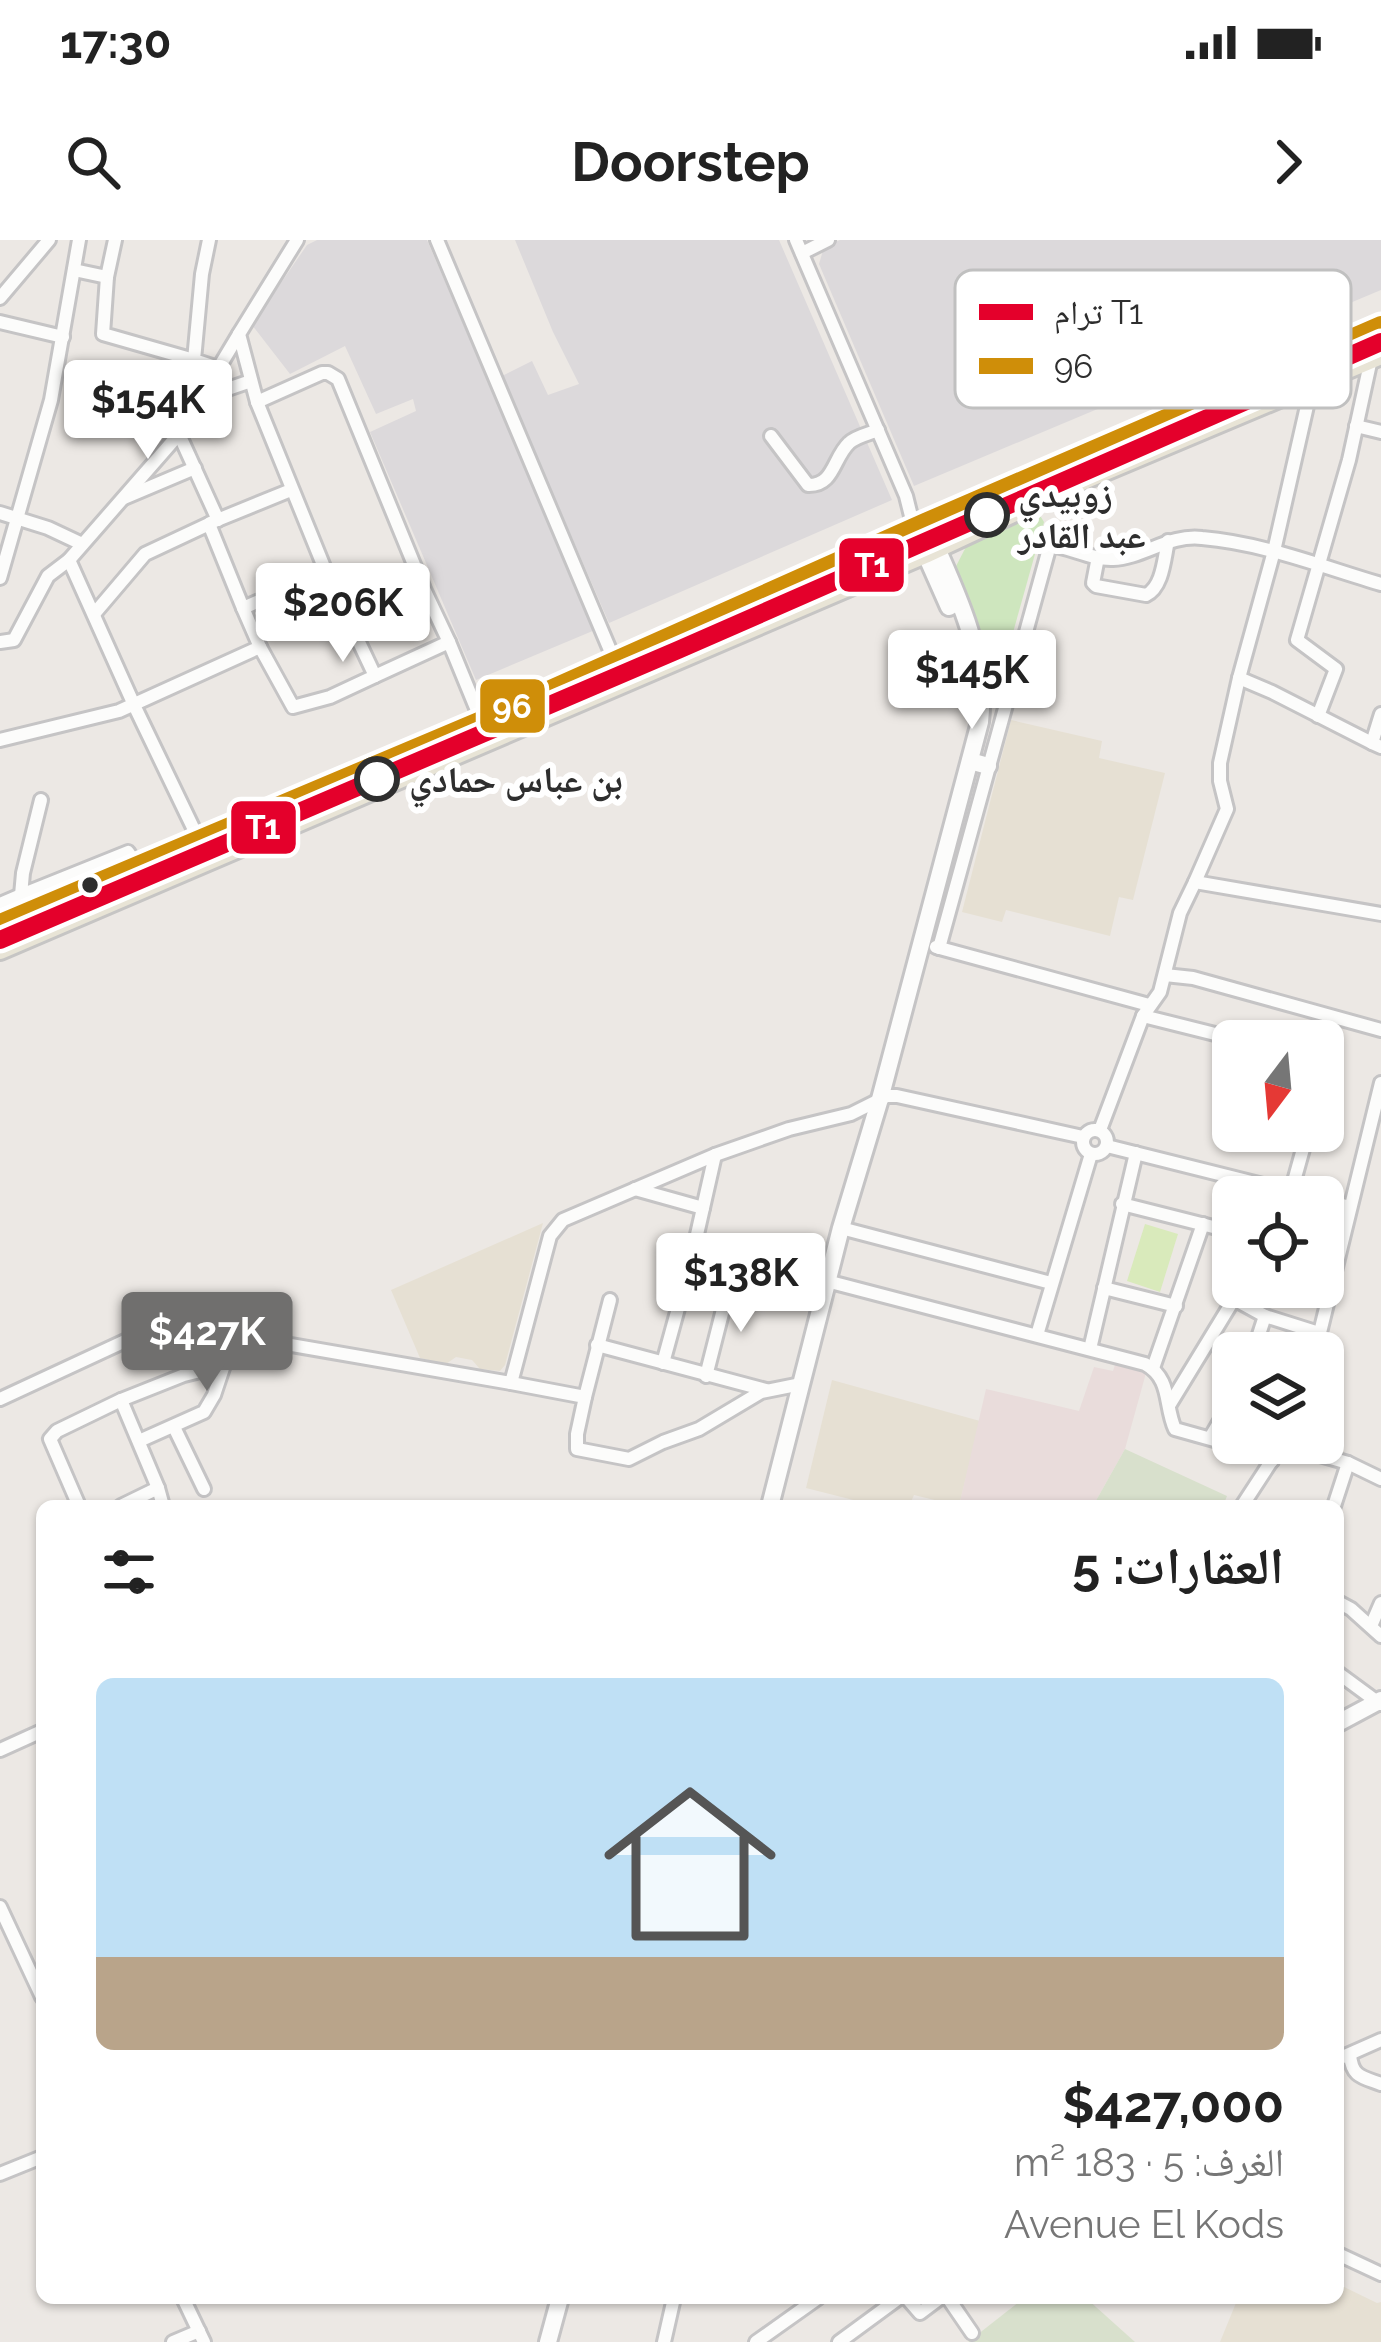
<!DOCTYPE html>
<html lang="ar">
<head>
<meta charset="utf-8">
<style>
	:root { --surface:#fff; --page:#f6f6f6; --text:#222; --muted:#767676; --accent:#706f6e }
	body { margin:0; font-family:Raleway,"Noto Naskh Arabic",sans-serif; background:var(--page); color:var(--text); direction:rtl; height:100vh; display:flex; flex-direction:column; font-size:45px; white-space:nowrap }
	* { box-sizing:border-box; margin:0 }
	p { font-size:39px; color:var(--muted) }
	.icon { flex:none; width:66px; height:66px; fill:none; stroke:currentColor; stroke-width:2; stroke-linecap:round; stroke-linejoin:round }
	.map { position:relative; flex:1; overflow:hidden; direction:ltr }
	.side { position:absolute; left:36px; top:1260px; width:1308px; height:804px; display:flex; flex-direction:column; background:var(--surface); border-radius:18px; box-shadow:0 3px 9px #0004; direction:rtl }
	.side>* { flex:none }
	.needle { width:78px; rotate:196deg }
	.tools { position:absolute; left:1212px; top:780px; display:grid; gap:24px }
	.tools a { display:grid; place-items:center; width:132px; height:132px; border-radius:18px; background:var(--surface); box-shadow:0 3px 9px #0004; font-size:60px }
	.price { position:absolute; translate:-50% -102px; padding:0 27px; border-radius:12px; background:#fff; color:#222; font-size:39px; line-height:78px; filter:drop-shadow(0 3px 6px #0008) }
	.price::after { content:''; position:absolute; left:50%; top:72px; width:36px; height:27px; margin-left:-18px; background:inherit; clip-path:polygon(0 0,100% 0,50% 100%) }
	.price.selected { background:var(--accent); color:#fff }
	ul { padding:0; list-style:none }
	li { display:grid; align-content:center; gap:24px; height:636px; padding:0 60px }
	li span { display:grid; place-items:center; height:372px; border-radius:18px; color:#555 }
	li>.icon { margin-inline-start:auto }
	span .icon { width:216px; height:216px; fill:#fffc; stroke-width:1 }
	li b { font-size:51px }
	h2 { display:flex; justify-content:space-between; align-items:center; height:144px; padding:0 60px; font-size:51px }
	.status { display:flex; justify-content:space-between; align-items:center; height:84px; padding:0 60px; background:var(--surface); direction:ltr }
	.status svg { height:33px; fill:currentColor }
	header { display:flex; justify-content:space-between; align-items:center; height:156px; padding:0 60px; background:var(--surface); font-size:54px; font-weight:700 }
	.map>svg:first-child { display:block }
</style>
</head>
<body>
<div class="status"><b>17:30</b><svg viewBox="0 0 49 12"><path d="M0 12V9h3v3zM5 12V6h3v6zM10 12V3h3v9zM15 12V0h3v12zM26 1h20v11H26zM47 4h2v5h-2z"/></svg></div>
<header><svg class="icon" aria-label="forward" viewBox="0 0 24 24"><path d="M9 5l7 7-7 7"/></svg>Doorstep<svg class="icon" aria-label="search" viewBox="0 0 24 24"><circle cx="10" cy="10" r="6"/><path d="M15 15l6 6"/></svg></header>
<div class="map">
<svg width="1381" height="2102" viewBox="0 0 1381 2102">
	<rect width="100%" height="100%" fill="#ece8e4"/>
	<g fill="#dcd9db">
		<path d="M 317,0 L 427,0 L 595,390 L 476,440 L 370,192 L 416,171 L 413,159 L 376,174 L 345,106 L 290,134 L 252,85 L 307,5 Z"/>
		<path d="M 515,0 L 779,0 L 892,260 L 609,383 L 502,136 L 532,121 L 548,155 L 579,144 L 553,92 Z"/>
		<path d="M 840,0 L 1381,0 L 1381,50 L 914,246 L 819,24 L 824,7 Z"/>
	</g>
	<g fill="#e6e0d3">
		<path d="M 1011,480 L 1102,501 L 1099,518 L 1165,533 L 1133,660 L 1119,657 L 1110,696 L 1006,670 L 1002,682 L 962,672 Z"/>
		<path d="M 543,983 L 505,1125 L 500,1131 L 480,1129 L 472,1120 L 456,1117 L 446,1124 L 420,1118 L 391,1050 Z"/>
		<path d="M 832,1140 L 980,1181 L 959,1266 L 914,1255 L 909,1266 L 877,1266 L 806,1248 Z"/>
		<path d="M 1338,2044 L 1377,2063 L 1381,2062 L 1381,2102 L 1220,2102 L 1238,2058 L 1338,2058 Z"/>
	</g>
	<path fill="#e9dcdb" d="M 1115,1125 L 1146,1133 L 1125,1209 L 1093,1266 L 959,1266 L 986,1149 L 1079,1171 L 1094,1127 L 1113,1131 Z"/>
	<path fill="#cee6be" d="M 1036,269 L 1044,282 L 1012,396 L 980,399 L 953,332 L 969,301 Z"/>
	<g fill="#d8e0cc">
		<path d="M 1125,1209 L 1227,1256 L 1225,1261 L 1234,1266 L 1093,1266 Z"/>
		<path d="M 1024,2058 L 1086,2058 L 1135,2102 L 968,2102 Z"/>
	</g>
	<path fill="#d9eabb" d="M 1145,984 L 1178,994 L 1160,1052 L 1127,1041 Z"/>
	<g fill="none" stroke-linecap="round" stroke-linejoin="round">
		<g stroke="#c5c4c5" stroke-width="18">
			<g id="minor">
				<path d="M 209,0 L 202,34 L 194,120 L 218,128"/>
				<path d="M 437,0 L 615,422"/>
				<path d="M 796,0 L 906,256 L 914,288"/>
				<path d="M 802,13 L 828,0"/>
				<path d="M 74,30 L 107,37 L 115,0"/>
				<path d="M 107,37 L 103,94 L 194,120"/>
				<path d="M 0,58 L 49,0"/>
				<path d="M 0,82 L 63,97"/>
				<path d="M 201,158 L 251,141"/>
				<path d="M 257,162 L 322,133 L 328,133 L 338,139 L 424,349 L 449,402"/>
				<path d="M 1356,186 L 1381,192"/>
				<path d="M 179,194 L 218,280"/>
				<path d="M 771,196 L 808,245 C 834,246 833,218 849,203 C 856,196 869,194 878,190"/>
				<path d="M 124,258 L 195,228"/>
				<path d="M 0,273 L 48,288 L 82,304"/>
				<path d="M 210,283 L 291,250"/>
				<path d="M 1098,317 L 1093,343 L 1096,346 L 1146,355 C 1163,347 1164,318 1168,301"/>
				<path d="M 0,338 L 51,160 L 79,0"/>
				<path d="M 94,374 L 145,314 L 209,284 L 243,368"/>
				<path d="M 0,402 L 14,400 L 48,336 L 69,320"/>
				<path d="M 260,407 L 293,467 L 330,457 L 375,436 L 326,332"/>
				<path d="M 375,436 L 449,402 L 481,480"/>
				<path d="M 1239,438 L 1272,452 L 1372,503"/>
				<path d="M 1381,474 L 1372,503 L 1381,507"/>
				<path d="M 1318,476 L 1336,429 L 1297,400 L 1349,220 L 1371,119"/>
				<path d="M 0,500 L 119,471 L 260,407 L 243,368 L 326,332 L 257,162 L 239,94 L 297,0"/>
				<path d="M 41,560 L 23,633 L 21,655 L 128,612 L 136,624"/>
				<path d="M 198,598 L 134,465 L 69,320 L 179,194 L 239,94"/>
				<path d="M 1195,642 L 1227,569 L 1220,541 L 1220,523 L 1239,438 L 1274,311 L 1312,144"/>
				<path d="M 0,664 L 21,655 L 23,661"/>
				<path d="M 936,707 L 1149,765"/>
				<path d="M 939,708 L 1050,305 C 1070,307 1092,320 1113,319 C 1143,318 1169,294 1202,298 C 1263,303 1323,327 1381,344"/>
				<path d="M 1165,735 L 1193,738 L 1381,790"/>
				<path d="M 1143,776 L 1243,801"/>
				<circle cx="1095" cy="902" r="12"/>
				<path d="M 1100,890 L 1143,776 L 1160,752 L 1180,673 L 1195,642 L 1381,674"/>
				<path d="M 1107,906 L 1311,957"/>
				<path d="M 635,949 L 703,968"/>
				<path d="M 1291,952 L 1308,891"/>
				<path d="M 1323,960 L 1350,967"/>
				<path d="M 1122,964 L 1233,992"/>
				<path d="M 841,988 L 1051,1043"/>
				<path d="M 819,1039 L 1145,1124 C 1172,1139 1164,1165 1175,1189 L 1257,1212 L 1272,1221"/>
				<path d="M 1104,1048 L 1176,1066"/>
				<path d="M 1037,1095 L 1091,914"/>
				<path d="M 597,1105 L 766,1150"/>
				<path d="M 1090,1109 L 1136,913"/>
				<path d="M 1253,1113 L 1265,1076"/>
				<path d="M 1315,1113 L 1381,843"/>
				<path d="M 663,1123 L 691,1021 L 715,915"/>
				<path d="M 1153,1128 L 1203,984"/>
				<path d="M 706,1136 L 730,1042"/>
				<path d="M 511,1143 L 585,1157 L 577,1194 L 577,1209 L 629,1219 L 663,1202 L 699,1189 L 761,1152 L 801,1144"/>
				<path d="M 585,1157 L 610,1060"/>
				<path d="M 0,1159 L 151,1089 L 170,1084 L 511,1143 L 550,996 L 563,980 L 715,915 L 789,889 L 851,874 L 887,856 L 897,856 L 1083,897"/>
				<path d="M 121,1160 L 184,1135 L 224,1125 L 229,1094"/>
				<path d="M 1170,1164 L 1234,1059 L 1265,1076 L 1319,1093"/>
				<path d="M 174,1187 L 204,1249"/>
				<path d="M 1210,1198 L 1233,1159"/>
				<path d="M 139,1201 L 204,1172 L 214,1155 L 224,1125"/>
				<path d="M 1282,1204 L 1348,1223 L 1381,1239"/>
				<path d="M 79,1266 L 50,1199 L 57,1191 L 121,1160 L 158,1248 L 163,1266"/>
				<path d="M 121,1266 L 158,1248"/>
				<path d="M 1242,1266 L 1283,1203"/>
				<path d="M 1334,1266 L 1348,1223"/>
				<path d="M 1338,1362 L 1351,1369 L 1381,1396"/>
				<path d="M 1371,1386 L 1381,1363"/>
				<path d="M 1338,1433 L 1380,1464"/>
				<path d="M 0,1510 L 42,1491"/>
				<path d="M 0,1667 L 42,1757"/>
				<path d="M 1350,1815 C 1352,1837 1362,1837 1381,1844"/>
				<path d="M 1338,1819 L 1381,1800"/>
				<path d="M 0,1934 L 42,1917"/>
				<path d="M 1338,2014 L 1381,2034"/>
				<path d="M 183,2058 L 204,2102"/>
				<path d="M 907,2058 L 920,2073 L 940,2058"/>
				<path d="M 948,2058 L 972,2093"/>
				<path d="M 173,2102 L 199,2091"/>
				<path d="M 664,2102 L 674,2058"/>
				<path d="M 756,2102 L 818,2058"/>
				<path d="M 839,2102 L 899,2058"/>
			</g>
		</g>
		<g stroke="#c5c4c5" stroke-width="22">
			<g id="secondary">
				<path d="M 914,288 L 949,367"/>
				<path d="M 970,521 L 988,526"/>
				<path d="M 770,1266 L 841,988 L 880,859 L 980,482 C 988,412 953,345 925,282"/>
				<path d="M 1338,1483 L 1381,1460"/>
				<path d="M 548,2102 L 560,2058"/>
			</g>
		</g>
		<g stroke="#c6c5c4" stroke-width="24">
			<g id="primary">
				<path d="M 0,683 L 481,480 L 925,282 L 1381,85"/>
				<path d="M 0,710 L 925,314 L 1086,239 L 1381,115"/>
			</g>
		</g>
		<use href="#minor" stroke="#fcfcfb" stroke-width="12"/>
		<use href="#secondary" stroke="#fcfcfb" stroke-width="16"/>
		<use href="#primary" stroke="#e8e4d6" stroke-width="18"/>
		<g stroke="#fff" stroke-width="27">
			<path id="bus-1" d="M 0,683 L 481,480 L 925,282 L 1381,85"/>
		</g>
		<use href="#bus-1" stroke="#cf8e09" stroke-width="18"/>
		<g stroke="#fff" stroke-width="27">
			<path id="tram-1" d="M 0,700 L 678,410 L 1381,102"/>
		</g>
		<use href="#tram-1" stroke="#e4002b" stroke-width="18"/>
	</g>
	<g fill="#fff" stroke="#2e2e2e" stroke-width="6">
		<circle cx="987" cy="275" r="20"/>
		<circle cx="377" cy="539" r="20"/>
	</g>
	<circle fill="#2e2e2e" stroke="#fff" stroke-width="4.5" cx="90" cy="645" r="10"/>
	<g text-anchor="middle" stroke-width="12" stroke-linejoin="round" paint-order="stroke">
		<g font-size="36" font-weight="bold" fill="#2e2e2e" stroke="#fff" text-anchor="start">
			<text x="1018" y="267">زوبيدي<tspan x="1018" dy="41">عبد القادر</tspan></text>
			<text x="409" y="552">بن عباس حمادي</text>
		</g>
	</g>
	<rect x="955" y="30" width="396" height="138" rx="18" fill="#fff" stroke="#c0c0c0" stroke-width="3"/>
	<rect x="979" y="64" width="54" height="16" fill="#e4002b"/>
	<rect x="979" y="118" width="54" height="16" fill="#cf8e09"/>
	<g font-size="33" fill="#2e2e2e">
		<text x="1054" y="84">ترام T1</text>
		<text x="1054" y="138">96</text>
	</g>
	<g stroke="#fff" stroke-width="4.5">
		<rect x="837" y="296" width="69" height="58" rx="12" fill="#e4002b"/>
		<rect x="478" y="437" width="69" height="58" rx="12" fill="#cf8e09"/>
		<rect x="229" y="559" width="69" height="57" rx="12" fill="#e4002b"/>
	</g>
	<g font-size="33" text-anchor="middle" font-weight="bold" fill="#fff">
		<text x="872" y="337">T1</text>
		<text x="512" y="478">96</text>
		<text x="263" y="599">T1</text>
	</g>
</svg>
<div class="tools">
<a><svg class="needle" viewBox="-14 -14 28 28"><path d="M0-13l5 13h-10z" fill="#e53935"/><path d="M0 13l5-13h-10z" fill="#767676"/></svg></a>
<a><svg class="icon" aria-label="locate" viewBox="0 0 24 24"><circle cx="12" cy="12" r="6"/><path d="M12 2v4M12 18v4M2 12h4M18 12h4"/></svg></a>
<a><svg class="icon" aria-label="layers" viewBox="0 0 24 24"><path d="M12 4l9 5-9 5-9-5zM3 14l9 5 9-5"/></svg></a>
</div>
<b class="price" style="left:148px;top:222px">$154K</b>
<b class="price" style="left:343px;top:425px">$206K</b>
<b class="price" style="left:972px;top:492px">$145K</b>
<b class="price" style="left:741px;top:1095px">$138K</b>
<b class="price selected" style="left:207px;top:1154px">$427K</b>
<section class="side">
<h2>العقارات: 5<svg class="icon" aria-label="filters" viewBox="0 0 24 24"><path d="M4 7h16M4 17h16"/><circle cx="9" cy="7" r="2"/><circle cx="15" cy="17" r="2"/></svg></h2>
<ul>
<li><span style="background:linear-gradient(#bfe0f5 75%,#b9a48a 0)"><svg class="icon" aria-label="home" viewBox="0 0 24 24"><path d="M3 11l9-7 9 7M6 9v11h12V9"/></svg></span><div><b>$427,000</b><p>الغرف: 5 · 183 m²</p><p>Avenue El Kods</p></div></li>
</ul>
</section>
</div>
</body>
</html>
